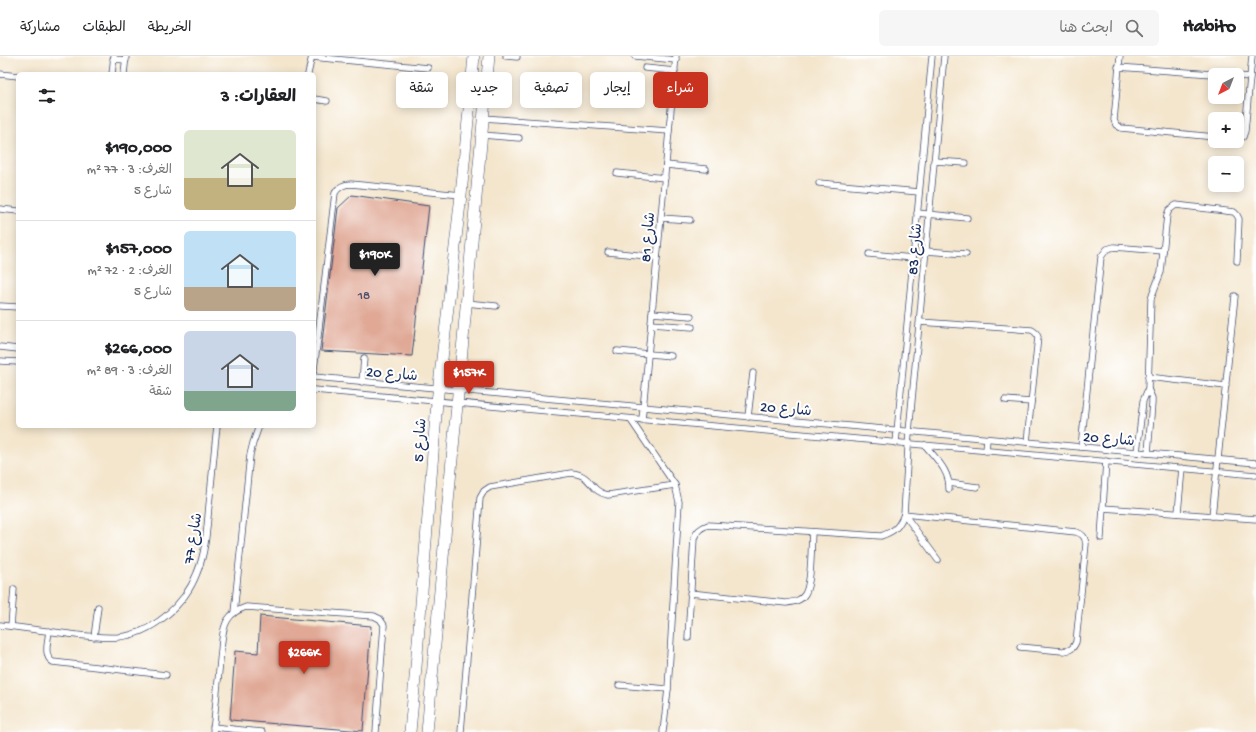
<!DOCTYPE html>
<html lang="ar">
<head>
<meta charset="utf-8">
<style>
	:root { --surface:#fff; --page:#f6f6f6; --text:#202124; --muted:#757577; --line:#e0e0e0; --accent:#c8321e }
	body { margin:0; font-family:"Gochi Hand","Playpen Sans Arabic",sans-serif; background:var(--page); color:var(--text); direction:rtl; height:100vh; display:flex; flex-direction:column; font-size:15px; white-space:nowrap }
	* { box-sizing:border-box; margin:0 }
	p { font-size:13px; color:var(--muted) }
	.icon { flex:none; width:22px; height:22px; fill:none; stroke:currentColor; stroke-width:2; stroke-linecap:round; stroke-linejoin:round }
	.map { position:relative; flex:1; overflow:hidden; direction:ltr }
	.panel { position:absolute; left:16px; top:16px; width:300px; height:356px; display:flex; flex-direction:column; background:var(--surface); border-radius:6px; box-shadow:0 2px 10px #0003; direction:rtl }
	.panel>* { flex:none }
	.top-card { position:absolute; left:328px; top:16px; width:380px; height:36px; direction:rtl; display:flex; gap:8px }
	.needle { width:26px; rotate:222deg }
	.controls { position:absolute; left:1208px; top:12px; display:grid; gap:8px }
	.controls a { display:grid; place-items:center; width:36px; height:36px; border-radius:6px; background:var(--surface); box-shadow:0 2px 10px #0003; font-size:20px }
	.price { position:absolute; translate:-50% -34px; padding:0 9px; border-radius:4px; background:var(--accent); color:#fff; font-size:13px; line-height:26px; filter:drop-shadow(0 1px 2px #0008) }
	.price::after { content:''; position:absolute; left:50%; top:24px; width:12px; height:9px; margin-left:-6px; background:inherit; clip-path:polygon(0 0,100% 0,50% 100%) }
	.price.selected { background:#222; color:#fff }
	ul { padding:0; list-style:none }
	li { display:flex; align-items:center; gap:12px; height:100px; padding:0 20px }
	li+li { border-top:1px solid var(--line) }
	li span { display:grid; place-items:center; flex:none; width:112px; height:80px; border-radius:6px; color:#555 }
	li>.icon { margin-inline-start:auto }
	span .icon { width:48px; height:48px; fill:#fffc; stroke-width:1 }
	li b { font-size:17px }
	h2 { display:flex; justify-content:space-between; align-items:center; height:48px; padding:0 20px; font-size:17px }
	.chip { padding:0 14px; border-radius:6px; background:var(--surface); box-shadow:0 2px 10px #0003; font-size:14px; line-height:36px }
	.chip.selected { background:var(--accent); color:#fff }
	header { display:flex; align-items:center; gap:24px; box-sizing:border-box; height:56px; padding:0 20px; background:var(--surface); border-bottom:1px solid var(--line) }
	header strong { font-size:19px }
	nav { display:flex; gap:22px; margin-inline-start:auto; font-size:14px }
	.search { width:280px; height:36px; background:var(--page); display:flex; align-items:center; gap:10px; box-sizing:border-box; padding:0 14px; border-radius:6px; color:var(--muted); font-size:15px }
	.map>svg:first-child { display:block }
</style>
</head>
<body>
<header>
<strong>Habito</strong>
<div class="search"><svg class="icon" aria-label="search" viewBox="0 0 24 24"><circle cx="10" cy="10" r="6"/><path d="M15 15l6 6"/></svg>ابحث هنا</div>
<nav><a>الخريطة</a><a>الطبقات</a><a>مشاركة</a></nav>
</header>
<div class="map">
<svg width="1256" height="676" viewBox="0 0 1256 676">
	<rect width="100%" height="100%" fill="#fff"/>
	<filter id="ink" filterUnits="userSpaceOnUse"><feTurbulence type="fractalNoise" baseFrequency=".025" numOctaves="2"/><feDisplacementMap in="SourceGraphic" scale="8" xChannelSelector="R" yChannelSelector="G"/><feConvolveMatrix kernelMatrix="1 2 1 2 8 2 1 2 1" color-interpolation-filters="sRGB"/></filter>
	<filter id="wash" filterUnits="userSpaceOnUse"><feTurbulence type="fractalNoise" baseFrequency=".012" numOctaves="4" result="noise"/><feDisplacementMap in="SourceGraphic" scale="16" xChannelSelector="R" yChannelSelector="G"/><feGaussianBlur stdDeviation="0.9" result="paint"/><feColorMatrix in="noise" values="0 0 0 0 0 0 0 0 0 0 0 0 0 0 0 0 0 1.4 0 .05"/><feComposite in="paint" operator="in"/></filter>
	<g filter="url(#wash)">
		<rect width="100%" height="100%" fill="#f4e6cd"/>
		<g id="blocks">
			<g fill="#e0a895">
				<path d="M 352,139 L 429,150 L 412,300 L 321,295 L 338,152 Z"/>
				<path d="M 260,560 L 371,570 L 363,675 L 230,664 L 235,595 L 258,597 Z"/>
			</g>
		</g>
	</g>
	<g filter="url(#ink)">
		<use href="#blocks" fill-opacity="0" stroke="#3c4a6f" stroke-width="1"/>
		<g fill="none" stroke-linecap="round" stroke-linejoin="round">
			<g stroke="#3c4a6f" stroke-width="7">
				<g id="service">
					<path d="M 506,0 L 517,1"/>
					<path d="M 635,0 L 676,4"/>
					<path d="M 1120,0 L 1114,64 L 1116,69 L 1121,72 L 1215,81"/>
					<path d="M 312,1 L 428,12"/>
					<path d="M 113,3 L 126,4"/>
					<path d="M 1118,11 L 1225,19"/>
					<path d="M 645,12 L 675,15"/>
					<path d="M 0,18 L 18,20"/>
					<path d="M 112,18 L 114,0"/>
					<path d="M 124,18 L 126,0"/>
					<path d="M 308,18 L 312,0"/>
					<path d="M 1237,20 L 1250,21"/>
					<path d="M 314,43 L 327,45"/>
					<path d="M 483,62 L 669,75"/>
					<path d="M 482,79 L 519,82"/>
					<path d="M 1237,83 L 1243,81 L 1245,75 L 1252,0"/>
					<path d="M 934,105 L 966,107"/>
					<path d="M 666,109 L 706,113"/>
					<path d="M 617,117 L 665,122"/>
					<path d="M 819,127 L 919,136"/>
					<path d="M 0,153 L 18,155"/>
					<path d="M 917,157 L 967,162"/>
					<path d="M 661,162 L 690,164"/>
					<path d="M 926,195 L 966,198"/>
					<path d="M 608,196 L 657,201"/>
					<path d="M 869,198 L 913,202"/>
					<path d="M 466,247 L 496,250"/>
					<path d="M 0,250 L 18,251"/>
					<path d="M 652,257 L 691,260"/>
					<path d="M 920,266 L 1032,274 L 1036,277 L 1038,281 L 1027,386"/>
					<path d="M 651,268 L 692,271"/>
					<path d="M 0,291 L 18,293"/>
					<path d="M 617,295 L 671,300"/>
					<path d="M 0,305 L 18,306"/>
					<path d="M 314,314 L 335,137 C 339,130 344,128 351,128 L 461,139"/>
					<path d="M 314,321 L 1256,407"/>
					<path d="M 1148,321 L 1226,330"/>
					<path d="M 362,326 L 364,302"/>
					<path d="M 1148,333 L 1152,342 L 1152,347 L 1148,397"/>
					<path d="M 314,334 L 1256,419"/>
					<path d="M 1005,344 L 1031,346"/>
					<path d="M 748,361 L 753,317"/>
					<path d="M 630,363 L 675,429 L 679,446 L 668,633 L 663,676"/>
					<path d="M 642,364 L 676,0"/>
					<path d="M 896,387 L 932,0"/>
					<path d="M 925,389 C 936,403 950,415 949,433"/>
					<path d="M 1081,391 L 1101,201 L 1107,193 L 1114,191 L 1163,195"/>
					<path d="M 986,395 L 987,383"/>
					<path d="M 1137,396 L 1143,345 L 1148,333 L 1151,243 L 1153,237 L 1161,216 L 1167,159 L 1169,154 L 1176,149 L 1234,156 L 1237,159 L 1239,163 L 1237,205"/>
					<path d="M 949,427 L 977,431"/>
					<path d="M 1103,452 L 1256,463"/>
					<path d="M 1178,457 L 1182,412"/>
					<path d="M 904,458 L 1076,476 C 1083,478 1085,481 1086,488 L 1076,586 C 1073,593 1070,595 1062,595 L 1020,591"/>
					<path d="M 904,458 L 938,504"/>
					<path d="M 1212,460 L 1235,240"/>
					<path d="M 1101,482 L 1106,405"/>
					<path d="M 690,537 L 786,547 C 793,546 801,545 805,538 C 812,527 811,490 812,476"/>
					<path d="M 234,557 L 250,399 L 253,387 L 259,370"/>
					<path d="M 0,569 C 23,572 46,575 69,578 C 86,580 101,582 118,581 C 152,578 185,549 197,517 C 206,496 207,471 209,449 C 212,422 214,396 217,370"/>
					<path d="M 11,570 L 14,533"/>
					<path d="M 49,575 C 48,585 43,601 53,606 L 166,619"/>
					<path d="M 94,581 L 98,551"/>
					<path d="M 688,582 L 694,482 C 697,475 700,472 708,469 L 881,480 C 895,475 899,471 904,458 L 909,376 L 944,0"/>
					<path d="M 619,629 L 668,633"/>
					<path d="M 213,671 L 262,676"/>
					<path d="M 213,676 L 222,584 C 224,567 228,557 246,551 L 374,560 L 380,563 L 384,569 L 376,676"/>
					<path d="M 461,676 L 480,442 L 484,435 L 490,431 L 571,417 C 594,419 588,435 608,439 L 675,429"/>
				</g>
			</g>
			<g stroke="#3c4a6f" stroke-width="12">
				<g id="minor">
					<path d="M 410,676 L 416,611 L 437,346 L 461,139 L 474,0"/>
					<path d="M 427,676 L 489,0"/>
				</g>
			</g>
			<use href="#service" stroke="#fff" stroke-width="5.5"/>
			<use href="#minor" stroke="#fff" stroke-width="11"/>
		</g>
	</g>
	<g text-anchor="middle" stroke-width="4" stroke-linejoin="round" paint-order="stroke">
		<g font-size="13" fill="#4c4d6c">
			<text x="364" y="243">18</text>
		</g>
		<g font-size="15" fill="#1b2f5e" stroke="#fff">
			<text transform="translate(647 181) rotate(-85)" y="5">شارع 81</text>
			<text transform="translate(914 193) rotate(-85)" y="5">شارع 83</text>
			<text transform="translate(392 317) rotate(5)" y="5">شارع 20</text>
			<text transform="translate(786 352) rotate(5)" y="5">شارع 20</text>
			<text transform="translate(1109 382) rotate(5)" y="5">شارع 20</text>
			<text transform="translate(419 384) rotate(-86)" y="5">شارع 5</text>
			<text transform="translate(192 482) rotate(-80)" y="5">شارع 77</text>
		</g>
	</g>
</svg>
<div class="controls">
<a><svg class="needle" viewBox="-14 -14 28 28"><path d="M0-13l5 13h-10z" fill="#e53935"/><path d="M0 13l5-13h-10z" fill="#757577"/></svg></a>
<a>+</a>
<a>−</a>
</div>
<b class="price selected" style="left:375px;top:221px">$190K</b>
<b class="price" style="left:469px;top:339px">$157K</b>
<b class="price" style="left:304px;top:619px">$266K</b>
<div class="top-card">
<a class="chip selected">شراء</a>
<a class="chip">إيجار</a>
<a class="chip">تصفية</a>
<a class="chip">جديد</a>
<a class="chip">شقة</a>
</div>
<section class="panel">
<h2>العقارات: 3<svg class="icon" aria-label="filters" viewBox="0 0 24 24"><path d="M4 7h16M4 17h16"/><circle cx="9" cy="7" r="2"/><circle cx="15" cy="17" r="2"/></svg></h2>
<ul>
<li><span style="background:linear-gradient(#dfe7d0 60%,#c2b280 0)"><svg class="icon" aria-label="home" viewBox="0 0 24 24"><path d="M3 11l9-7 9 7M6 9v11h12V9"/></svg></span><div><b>$190,000</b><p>الغرف: 3 · 77 m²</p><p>شارع 5</p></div></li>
<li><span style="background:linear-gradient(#bfe0f5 70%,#b9a48a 0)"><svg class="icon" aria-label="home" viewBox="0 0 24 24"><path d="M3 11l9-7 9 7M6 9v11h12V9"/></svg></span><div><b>$157,000</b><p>الغرف: 2 · 72 m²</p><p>شارع 5</p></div></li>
<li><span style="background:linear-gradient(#c9d6e8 75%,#7fa58c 0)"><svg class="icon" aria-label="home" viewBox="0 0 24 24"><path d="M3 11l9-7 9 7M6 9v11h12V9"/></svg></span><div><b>$266,000</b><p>الغرف: 3 · 89 m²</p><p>شقة</p></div></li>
</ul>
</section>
</div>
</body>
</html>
